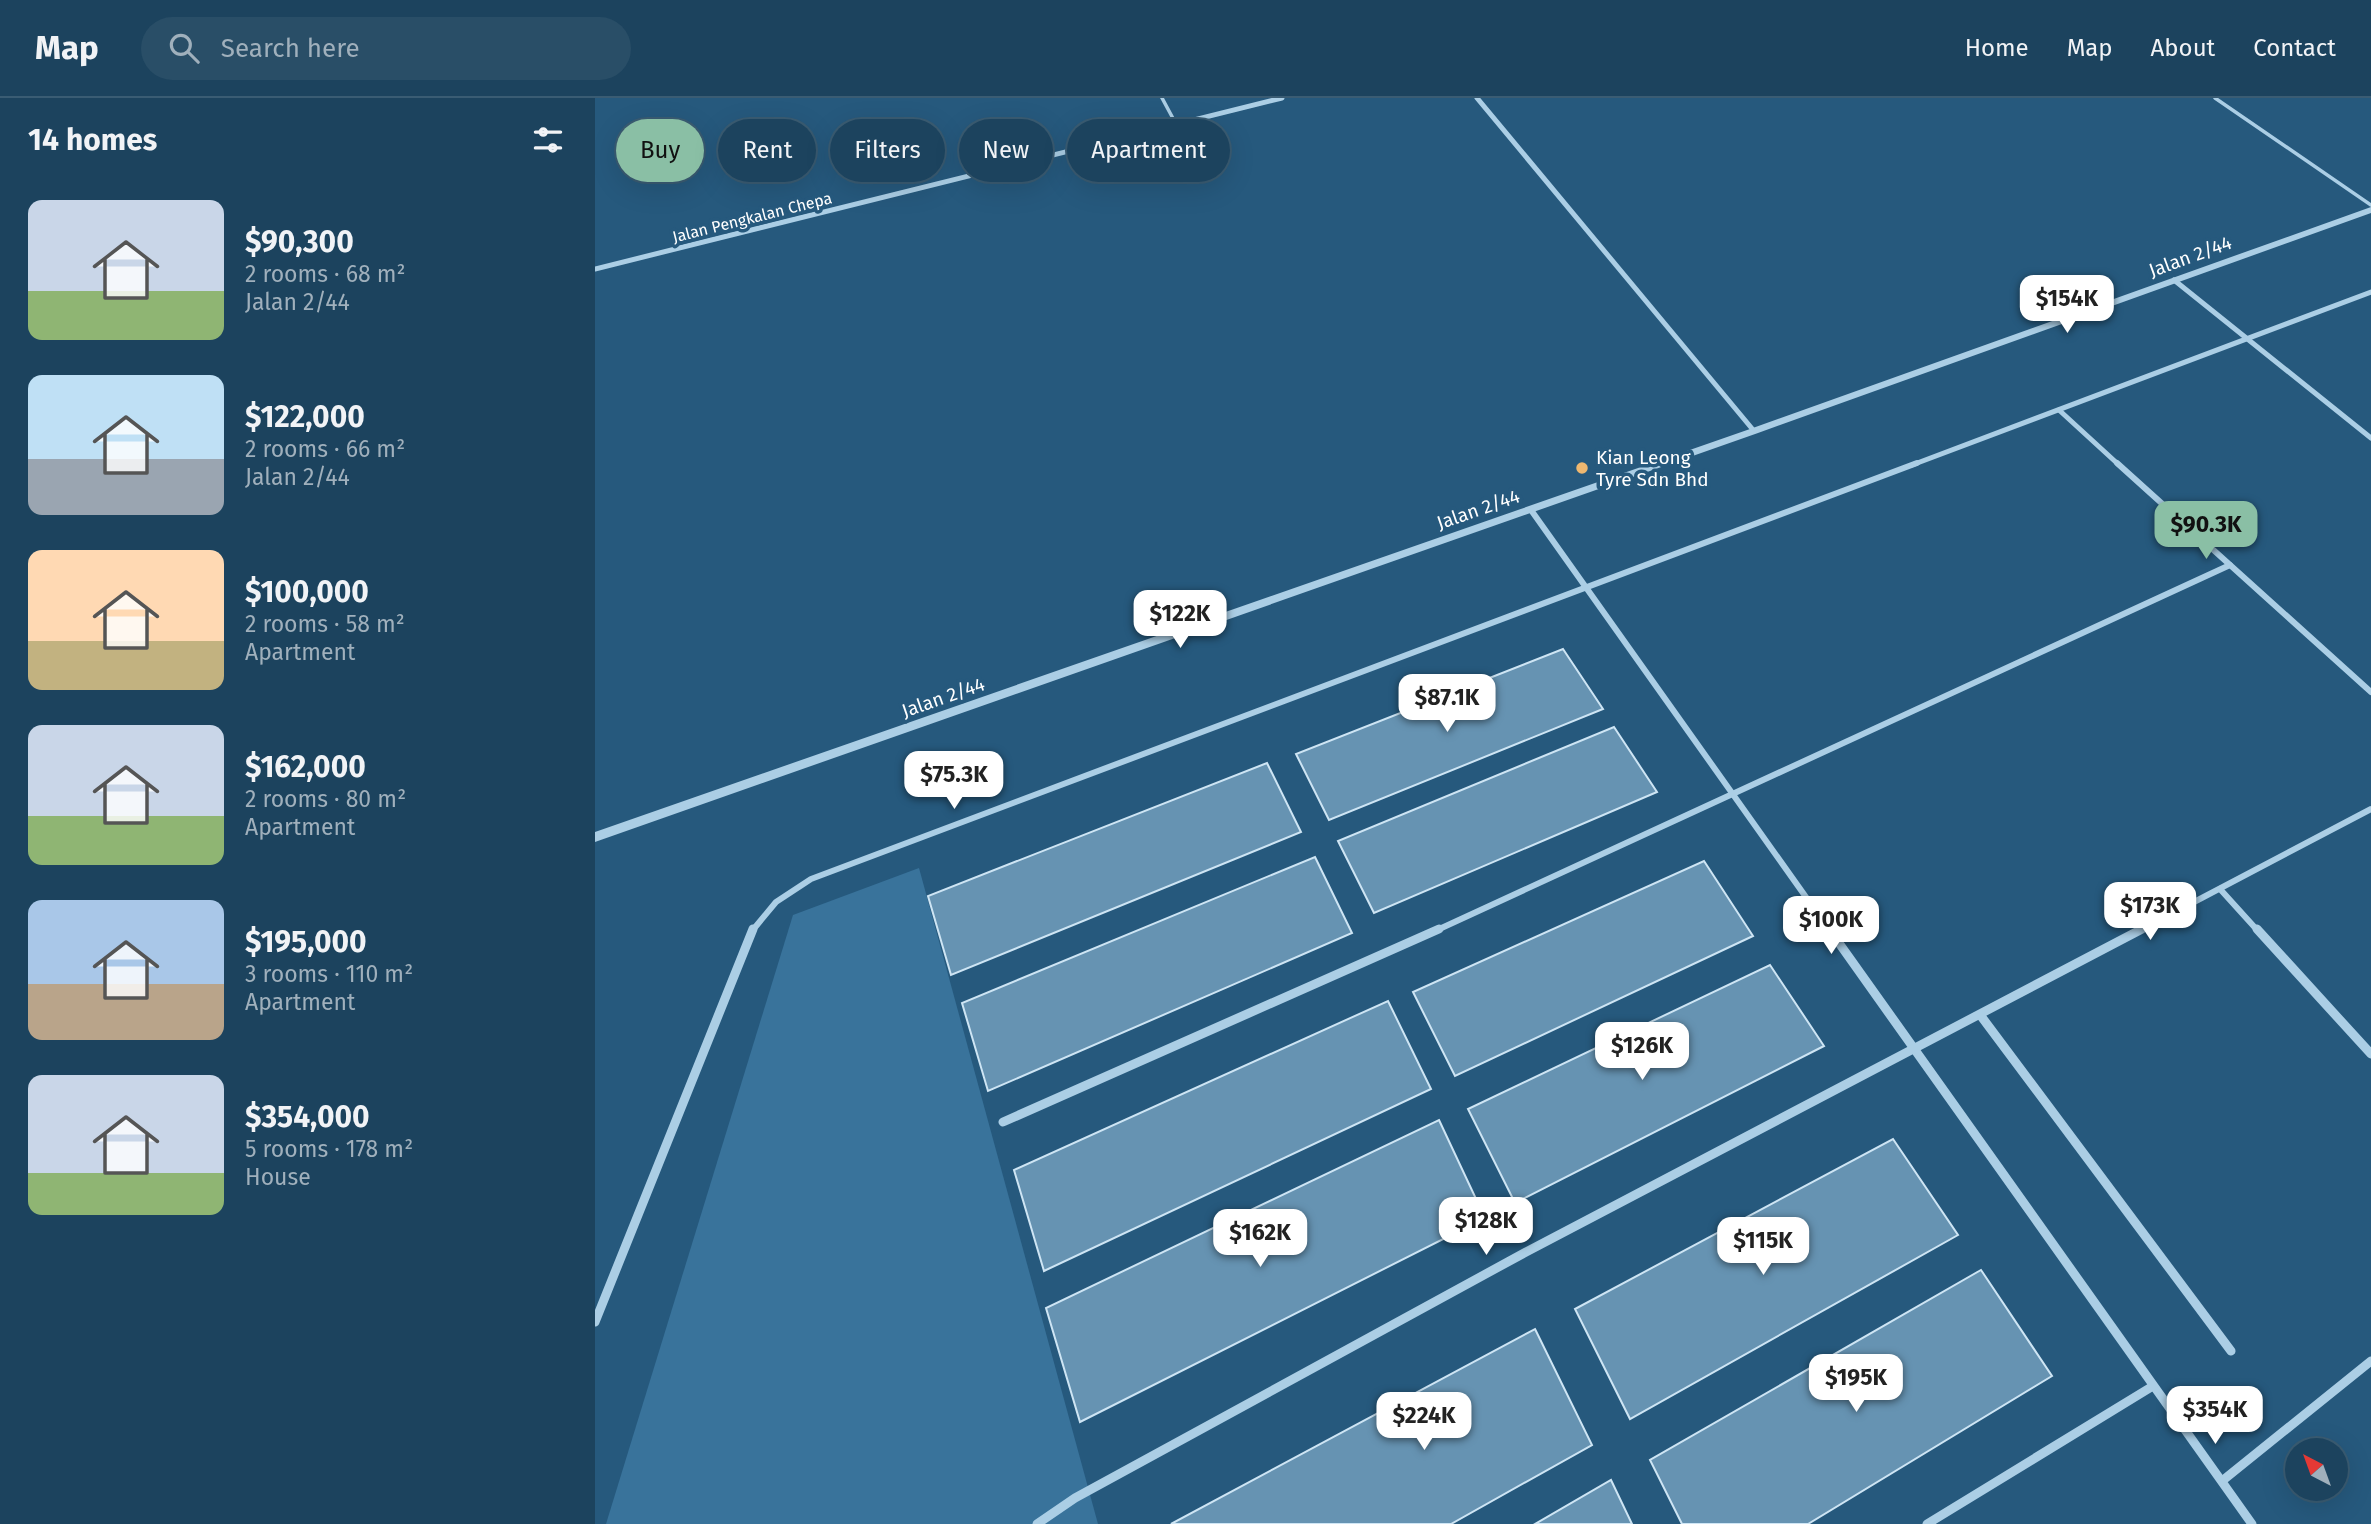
<!DOCTYPE html>
<html lang="en">
<head>
<meta charset="utf-8">
<style>
	:root { --surface:#1c435e; --page:#294e67; --text:#f1f3f6; --muted:#a0b0bc; --line:#3a5c73; --accent:#8abfa5 }
	body { margin:0; font-family:"Fira Sans",sans-serif; background:var(--page); color:var(--text); height:100vh; display:flex; flex-direction:column; font-size:26px; white-space:nowrap }
	* { box-sizing:border-box; margin:0 }
	p { font-size:23px; color:var(--muted) }
	.icon { flex:none; width:38px; height:38px; fill:none; stroke:currentColor; stroke-width:2; stroke-linecap:round; stroke-linejoin:round }
	.map { position:relative; flex:1; overflow:hidden }
	.details { display:flex; flex-direction:column; background:var(--surface); width:595px }
	.details>* { flex:none }
	.hud { position:absolute; left:21px; top:21px; width:665px; height:63px; display:flex; gap:14px }
	.needle { width:46px; rotate:319deg }
	.controls { position:absolute; left:1690px; top:1340px; display:grid; gap:14px }
	.controls a { display:grid; place-items:center; width:63px; height:63px; border-radius:50%; background:var(--surface); box-shadow:0 7px 28px #0002,0 0 0 2px var(--line); font-size:35px }
	.price { position:absolute; translate:-50% -60px; padding:0 16px; border-radius:14px; background:#fff; color:#222; font-size:23px; line-height:46px; filter:drop-shadow(0 2px 4px #0008) }
	.price::after { content:''; position:absolute; left:50%; top:42px; width:21px; height:16px; margin-left:-10px; background:inherit; clip-path:polygon(0 0,100% 0,50% 100%) }
	.price.current { background:var(--accent); color:#111 }
	ul { padding:0; list-style:none }
	li { display:flex; align-items:center; gap:21px; height:175px; padding:0 28px }
	li span { display:grid; place-items:center; flex:none; width:196px; height:140px; border-radius:14px; color:#555 }
	li>.icon { margin-inline-start:auto }
	span .icon { width:84px; height:84px; fill:#fffc; stroke-width:1 }
	li b { font-size:30px }
	h2 { display:flex; justify-content:space-between; align-items:center; height:84px; padding:0 28px; font-size:30px }
	.chip { padding:0 24px; border-radius:32px; background:var(--surface); box-shadow:0 7px 28px #0002,0 0 0 2px var(--line); font-size:24px; line-height:63px }
	.chip.current { background:var(--accent); color:#111 }
	header { display:flex; align-items:center; gap:42px; box-sizing:border-box; height:98px; padding:0 35px; background:var(--surface); border-bottom:2px solid var(--line) }
	header strong { font-size:33px }
	nav { display:flex; gap:38px; margin-inline-start:auto; font-size:24px }
	.search { width:490px; height:63px; background:var(--page); display:flex; align-items:center; gap:18px; box-sizing:border-box; padding:0 24px; border-radius:38px; color:var(--muted); font-size:26px }
	main { display:flex; flex:1; min-height:0 }
	.map>svg:first-child { display:block }
</style>
</head>
<body>
<header>
<strong>Map</strong>
<div class="search"><svg class="icon" aria-label="search" viewBox="0 0 24 24"><circle cx="10" cy="10" r="6"/><path d="M15 15l6 6"/></svg>Search here</div>
<nav><a>Home</a><a>Map</a><a>About</a><a>Contact</a></nav>
</header>
<main>
<section class="details">
<h2>14 homes<svg class="icon" aria-label="filters" viewBox="0 0 24 24"><path d="M4 7h16M4 17h16"/><circle cx="9" cy="7" r="2"/><circle cx="15" cy="17" r="2"/></svg></h2>
<ul>
<li><span style="background:linear-gradient(#c9d6e8 65%,#8fb573 0)"><svg class="icon" aria-label="home" viewBox="0 0 24 24"><path d="M3 11l9-7 9 7M6 9v11h12V9"/></svg></span><div><b>$90,300</b><p>2 rooms · 68 m²</p><p>Jalan 2/44</p></div></li>
<li><span style="background:linear-gradient(#bfe0f5 60%,#9aa5b1 0)"><svg class="icon" aria-label="home" viewBox="0 0 24 24"><path d="M3 11l9-7 9 7M6 9v11h12V9"/></svg></span><div><b>$122,000</b><p>2 rooms · 66 m²</p><p>Jalan 2/44</p></div></li>
<li><span style="background:linear-gradient(#ffd9b3 65%,#c2b280 0)"><svg class="icon" aria-label="home" viewBox="0 0 24 24"><path d="M3 11l9-7 9 7M6 9v11h12V9"/></svg></span><div><b>$100,000</b><p>2 rooms · 58 m²</p><p>Apartment</p></div></li>
<li><span style="background:linear-gradient(#c9d6e8 65%,#8fb573 0)"><svg class="icon" aria-label="home" viewBox="0 0 24 24"><path d="M3 11l9-7 9 7M6 9v11h12V9"/></svg></span><div><b>$162,000</b><p>2 rooms · 80 m²</p><p>Apartment</p></div></li>
<li><span style="background:linear-gradient(#a9c7e8 60%,#b9a48a 0)"><svg class="icon" aria-label="home" viewBox="0 0 24 24"><path d="M3 11l9-7 9 7M6 9v11h12V9"/></svg></span><div><b>$195,000</b><p>3 rooms · 110 m²</p><p>Apartment</p></div></li>
<li><span style="background:linear-gradient(#c9d6e8 70%,#8fb573 0)"><svg class="icon" aria-label="home" viewBox="0 0 24 24"><path d="M3 11l9-7 9 7M6 9v11h12V9"/></svg></span><div><b>$354,000</b><p>5 rooms · 178 m²</p><p>House</p></div></li>
</ul>
</section>
<div class="map">
<svg width="1776" height="1426" viewBox="0 0 1776 1426">
	<rect width="100%" height="100%" fill="#26597d"/>
	<path fill="#39739b" d="M 324,770 L 503,1426 L 11,1426 L 198,817 Z"/>
	<g fill="#6693b2" stroke="#cee5f4" stroke-width="2">
		<path d="M 968,551 L 1008,611 L 734,722 L 701,656 Z"/>
		<path d="M 1019,629 L 1062,694 L 779,815 L 743,743 Z"/>
		<path d="M 672,665 L 706,734 L 356,877 L 333,798 Z"/>
		<path d="M 720,759 L 757,835 L 393,993 L 367,905 Z"/>
		<path d="M 1109,763 L 1158,838 L 860,978 L 818,894 Z"/>
		<path d="M 1175,867 L 1229,948 L 920,1105 L 873,1011 Z"/>
		<path d="M 793,903 L 836,991 L 449,1173 L 419,1072 Z"/>
		<path d="M 844,1022 L 890,1120 L 485,1324 L 451,1210 Z"/>
		<path d="M 1298,1041 L 1363,1137 L 1035,1321 L 980,1211 Z"/>
		<path d="M 1386,1172 L 1457,1278 L 1213,1426 L 1087,1426 L 1055,1362 Z"/>
		<path d="M 940,1231 L 997,1347 L 856,1426 L 576,1426 Z"/>
		<path d="M 1016,1382 L 1037,1426 L 940,1426 Z"/>
	</g>
	<g fill="none" stroke-linecap="round" stroke-linejoin="round">
		<g stroke="#abcee5" stroke-width="3.5">
			<path d="M 567,0 L 581,26"/>
			<path d="M 1620,0 L 1776,107"/>
		</g>
		<g stroke="#abcee5" stroke-width="5">
			<path d="M 882,0 L 1159,333"/>
			<path d="M 0,171 L 687,0"/>
			<path d="M 1579,182 L 1776,340"/>
			<path d="M 1464,312 L 1524,367"/>
			<path d="M 1317,367 L 1776,194"/>
		</g>
		<g stroke="#abcee5" stroke-width="6">
			<path d="M 1522,365 L 1776,594"/>
			<path d="M 936,412 L 1235,833"/>
			<path d="M 1625,791 L 1663,833"/>
			<path d="M 157,833 L 181,804 L 216,781 L 1322,365"/>
			<path d="M 840,833 L 1635,467"/>
			<path d="M 1544,833 L 1776,711"/>
		</g>
		<g stroke="#abcee5" stroke-width="9">
			<path d="M 1234,831 L 1657,1426"/>
			<path d="M 1662,831 L 1776,956"/>
			<path d="M 1386,918 L 1636,1253"/>
			<path d="M 408,1024 L 844,831"/>
			<path d="M 0,1224 L 158,831"/>
			<path d="M 1627,1383 L 1776,1263"/>
			<path d="M 442,1426 L 480,1400 L 931,1154 L 1547,831"/>
			<path d="M 1332,1426 L 1558,1288"/>
		</g>
		<path fill="#abcee5" fill-rule="evenodd" d="M 1776,109 L 1776,115 L 1163,335 L 0,744 L 0,734 L 1155,331 Z"/>
	</g>
	<circle fill="#eeb870" stroke="#26597d" stroke-width="2.5" cx="987" cy="370" r="7"/>
	<g text-anchor="middle" stroke-width="7" stroke-linejoin="round" paint-order="stroke">
		<g font-size="16" fill="#fff" stroke="#26597d">
			<text transform="translate(157 119) rotate(-14)" y="6">Jalan Pengkalan Chepa</text>
		</g>
		<g font-size="19" fill="#fff" stroke="#26597d">
			<text transform="translate(1595 158) rotate(-20)" y="7">Jalan 2/44</text>
			<text transform="translate(883 411) rotate(-19)" y="7">Jalan 2/44</text>
			<text transform="translate(348 599) rotate(-19)" y="7">Jalan 2/44</text>
		</g>
		<g font-size="19" fill="#fff" stroke="#26597d" text-anchor="start">
			<text x="1001" y="366">Kian Leong<tspan x="1001" dy="22">Tyre Sdn Bhd</tspan></text>
		</g>
	</g>
</svg>
<div class="controls">
<a><svg class="needle" viewBox="-14 -14 28 28"><path d="M0-13l5 13h-10z" fill="#e53935"/><path d="M0 13l5-13h-10z" fill="#a0b0bc"/></svg></a>
</div>
<b class="price" style="left:1472px;top:237px">$154K</b>
<b class="price current" style="left:1611px;top:463px">$90.3K</b>
<b class="price" style="left:585px;top:552px">$122K</b>
<b class="price" style="left:852px;top:636px">$87.1K</b>
<b class="price" style="left:359px;top:713px">$75.3K</b>
<b class="price" style="left:1555px;top:844px">$173K</b>
<b class="price" style="left:1236px;top:858px">$100K</b>
<b class="price" style="left:1047px;top:984px">$126K</b>
<b class="price" style="left:891px;top:1159px">$128K</b>
<b class="price" style="left:665px;top:1171px">$162K</b>
<b class="price" style="left:1168px;top:1179px">$115K</b>
<b class="price" style="left:1261px;top:1316px">$195K</b>
<b class="price" style="left:1620px;top:1348px">$354K</b>
<b class="price" style="left:829px;top:1354px">$224K</b>
<div class="hud">
<a class="chip current">Buy</a>
<a class="chip">Rent</a>
<a class="chip">Filters</a>
<a class="chip">New</a>
<a class="chip">Apartment</a>
</div>
</div>
</main>
</body>
</html>
